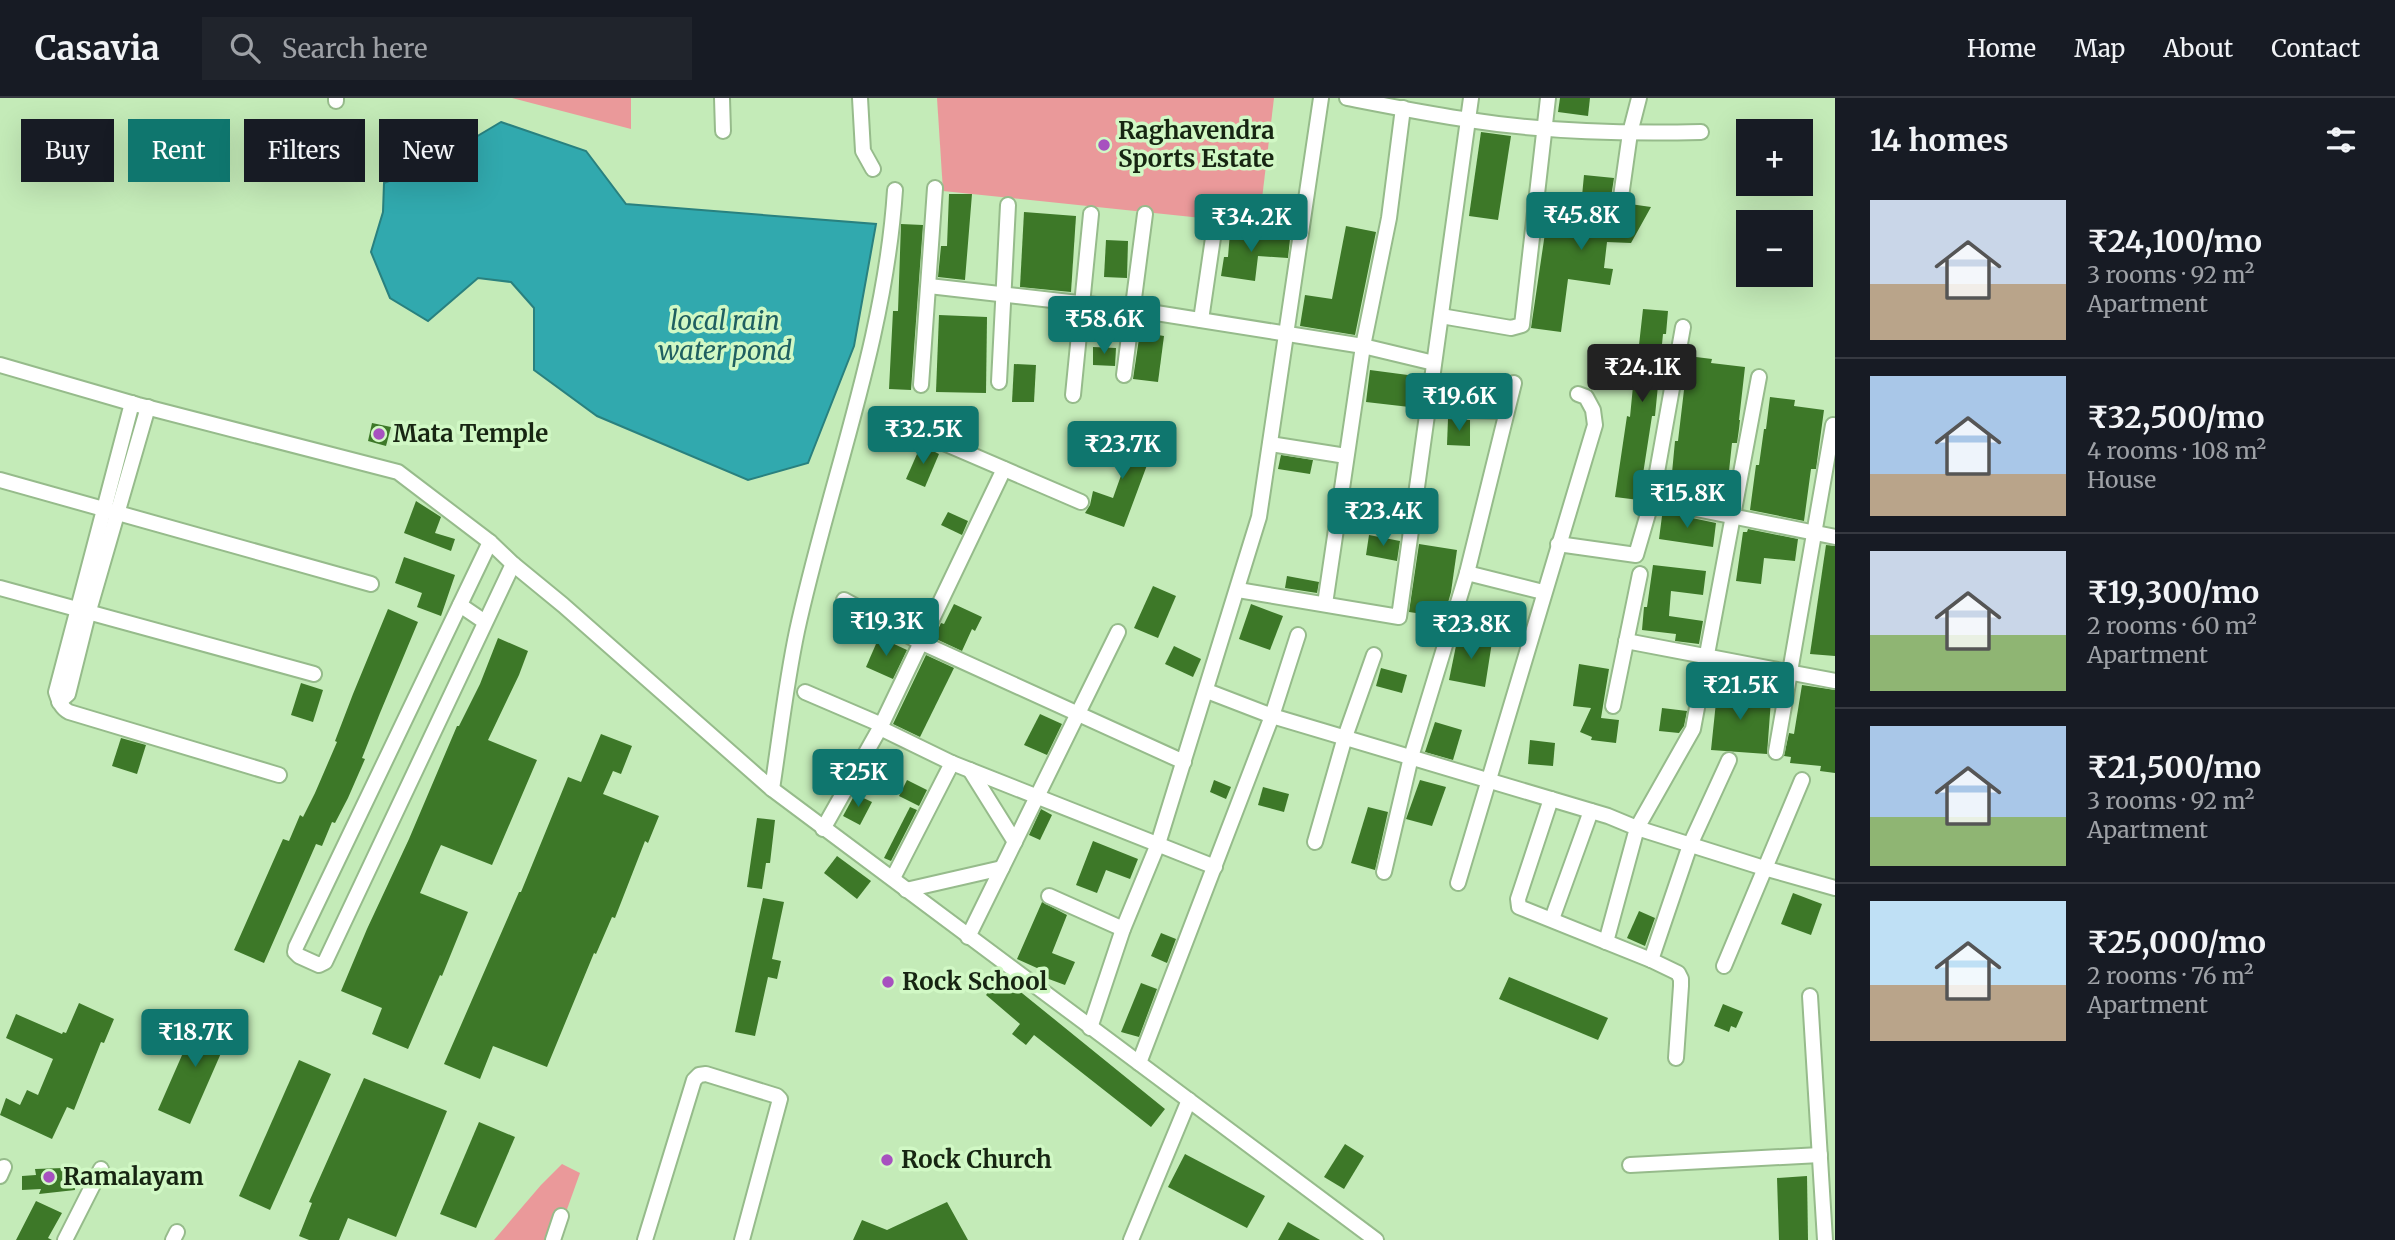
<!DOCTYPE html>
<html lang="en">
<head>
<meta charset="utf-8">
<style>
	:root { --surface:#171b24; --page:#20242c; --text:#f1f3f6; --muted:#9ea1a6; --line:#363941; --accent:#0f766e }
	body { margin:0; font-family:Merriweather,serif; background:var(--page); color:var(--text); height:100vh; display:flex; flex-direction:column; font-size:26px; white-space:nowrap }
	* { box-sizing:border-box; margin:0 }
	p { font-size:23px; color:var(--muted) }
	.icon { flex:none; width:38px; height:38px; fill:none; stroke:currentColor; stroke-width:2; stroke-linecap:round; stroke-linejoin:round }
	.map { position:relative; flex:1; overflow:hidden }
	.drawer { display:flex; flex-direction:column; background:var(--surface); width:560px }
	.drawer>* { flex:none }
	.guide { position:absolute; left:21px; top:21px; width:665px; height:63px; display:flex; gap:14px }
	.fabs { position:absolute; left:1736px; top:21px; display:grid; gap:14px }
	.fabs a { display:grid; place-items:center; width:77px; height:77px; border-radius:0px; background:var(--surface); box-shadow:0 7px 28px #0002; font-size:35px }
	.price { position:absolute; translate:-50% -60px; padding:0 16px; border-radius:7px; background:var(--accent); color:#fff; font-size:23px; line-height:46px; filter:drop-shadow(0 2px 4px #0008) }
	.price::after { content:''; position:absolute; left:50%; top:42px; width:21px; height:16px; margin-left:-10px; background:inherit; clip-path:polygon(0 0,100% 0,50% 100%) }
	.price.active { background:#222; color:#fff }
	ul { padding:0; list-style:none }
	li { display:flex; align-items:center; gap:21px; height:175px; padding:0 35px }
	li+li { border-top:2px solid var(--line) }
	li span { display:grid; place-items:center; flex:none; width:196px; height:140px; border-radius:0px; color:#555 }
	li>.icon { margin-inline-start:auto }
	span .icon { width:84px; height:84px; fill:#fffc; stroke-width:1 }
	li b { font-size:30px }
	h2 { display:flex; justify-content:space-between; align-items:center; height:84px; padding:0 35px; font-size:30px }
	.tag { padding:0 24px; border-radius:0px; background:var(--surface); box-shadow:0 7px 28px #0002; font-size:24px; line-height:63px }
	.tag.active { background:var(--accent); color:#fff }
	header { display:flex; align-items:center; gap:42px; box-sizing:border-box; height:98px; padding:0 35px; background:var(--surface); border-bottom:2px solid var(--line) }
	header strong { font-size:33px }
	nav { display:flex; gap:38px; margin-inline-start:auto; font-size:24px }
	.search { width:490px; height:63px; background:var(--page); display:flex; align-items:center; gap:18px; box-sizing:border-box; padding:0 24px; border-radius:0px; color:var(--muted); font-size:26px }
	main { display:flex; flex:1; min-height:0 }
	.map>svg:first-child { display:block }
</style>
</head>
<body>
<header>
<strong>Casavia</strong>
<div class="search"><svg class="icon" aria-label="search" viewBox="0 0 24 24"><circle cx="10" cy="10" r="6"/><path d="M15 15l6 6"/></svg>Search here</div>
<nav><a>Home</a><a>Map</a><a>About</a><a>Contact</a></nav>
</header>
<main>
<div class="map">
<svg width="1835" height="1142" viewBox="0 0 1835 1142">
	<rect width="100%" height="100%" fill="#c4ebb8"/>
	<g fill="#ea999a">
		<path d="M 512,0 L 631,0 L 631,31 Z"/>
		<path d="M 937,0 L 1274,0 L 1259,126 L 943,93 Z"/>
		<path d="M 562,1066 L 580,1075 L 556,1142 L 494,1142 L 541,1087 Z"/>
	</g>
	<path fill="#31a9ae" stroke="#29817f" stroke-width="2" d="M 501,24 L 586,53 L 626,106 L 876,126 L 854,248 L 808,365 L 748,382 L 597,318 L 534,272 L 534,210 L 511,184 L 478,180 L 428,223 L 390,200 L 371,154 L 383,114 L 384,85 L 427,68 Z"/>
	<g fill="#3d7828">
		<path d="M 1560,0 L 1590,0 L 1588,18 L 1558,14 Z"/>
		<path d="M 1481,34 L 1511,38 L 1498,122 L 1469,118 Z"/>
		<path d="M 1584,77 L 1614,80 L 1608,119 L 1613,128 L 1621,129 L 1626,125 L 1630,106 L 1651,109 L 1631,145 L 1607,144 L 1604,170 L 1613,171 L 1610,187 L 1568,181 L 1561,234 L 1531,230 L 1545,135 L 1578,140 Z"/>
		<path d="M 949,96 L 972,96 L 965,182 L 938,179 L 941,148 L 947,148 Z"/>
		<path d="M 1024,114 L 1076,118 L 1071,194 L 1020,189 Z"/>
		<path d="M 901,126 L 923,127 L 911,292 L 889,291 L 893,213 L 898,213 Z"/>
		<path d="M 1346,128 L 1376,134 L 1355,237 L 1300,228 L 1305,197 L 1332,201 Z"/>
		<path d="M 1230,134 L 1290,141 L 1288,160 L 1258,158 L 1255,183 L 1221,178 L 1224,159 L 1228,159 Z"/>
		<path d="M 1106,142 L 1128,143 L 1127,180 L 1104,179 Z"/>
		<path d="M 1643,211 L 1668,213 L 1666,236 L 1663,236 L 1655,318 L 1652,318 L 1639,402 L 1615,399 L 1627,318 L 1630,319 L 1637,247 L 1639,247 Z"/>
		<path d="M 939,217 L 987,219 L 986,295 L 936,294 Z"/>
		<path d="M 1140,234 L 1164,238 L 1158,284 L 1133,281 Z"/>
		<path d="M 1093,249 L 1116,250 L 1115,268 L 1093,267 Z"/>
		<path d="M 1688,258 L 1712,261 L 1711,265 L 1745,269 L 1739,322 L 1740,322 L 1739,331 L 1737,345 L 1732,345 L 1729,373 L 1725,372 L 1721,405 L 1670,396 L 1675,343 L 1678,343 Z"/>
		<path d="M 1014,266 L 1036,267 L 1034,304 L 1012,304 Z"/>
		<path d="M 1370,272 L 1423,279 L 1418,310 L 1366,304 Z"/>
		<path d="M 1770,299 L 1795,302 L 1794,308 L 1824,312 L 1816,371 L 1811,371 L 1804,423 L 1750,412 L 1756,367 L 1759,367 L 1764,331 L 1766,331 Z"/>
		<path d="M 962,317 L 977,325 L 970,337 L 955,329 Z"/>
		<path d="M 1448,321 L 1470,322 L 1470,348 L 1447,347 Z"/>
		<path d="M 372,325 L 391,329 L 386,348 L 368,343 Z"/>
		<path d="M 1114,337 L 1153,351 L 1124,429 L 1085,415 L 1090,407 L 1093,393 L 1113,400 L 1124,369 L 1104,362 Z"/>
		<path d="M 921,347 L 939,356 L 925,389 L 906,381 Z"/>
		<path d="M 1281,357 L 1313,362 L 1310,376 L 1278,371 Z"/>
		<path d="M 416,403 L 441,419 L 435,435 L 455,441 L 451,453 L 404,435 Z"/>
		<path d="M 948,414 L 968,423 L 962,437 L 941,427 Z"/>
		<path d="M 1668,415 L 1716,425 L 1713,449 L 1659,441 L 1662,418 L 1668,418 Z"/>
		<path d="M 1748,431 L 1798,441 L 1795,463 L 1764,460 L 1761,486 L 1736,483 L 1743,434 L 1747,434 Z"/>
		<path d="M 1369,437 L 1400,443 L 1397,463 L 1366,457 Z"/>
		<path d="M 1419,446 L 1457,452 L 1451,494 L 1444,519 L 1409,514 Z"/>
		<path d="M 1826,447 L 1835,448 L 1835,558 L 1810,556 Z"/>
		<path d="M 404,459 L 455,477 L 441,518 L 417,509 L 422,495 L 395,485 Z"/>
		<path d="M 1653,467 L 1706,473 L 1703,497 L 1671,493 L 1669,518 L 1703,523 L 1699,546 L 1675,543 L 1676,536 L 1642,532 L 1644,509 L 1647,509 Z"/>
		<path d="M 1287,478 L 1319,484 L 1317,495 L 1285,490 Z"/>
		<path d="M 1153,488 L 1176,498 L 1158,540 L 1134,530 Z"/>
		<path d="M 954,506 L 982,519 L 975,533 L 972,531 L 962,553 L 934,540 L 941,525 L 944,526 Z"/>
		<path d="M 1251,506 L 1283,518 L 1270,552 L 1239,541 Z"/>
		<path d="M 388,511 L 418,524 L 380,615 L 362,660 L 365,661 L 348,700 L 335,725 L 332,724 L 322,748 L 316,746 L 264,865 L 234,852 L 283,741 L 289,743 L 300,717 L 303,719 L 315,695 L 337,644 L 335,643 L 353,596 Z"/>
		<path d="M 1458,538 L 1492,544 L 1485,589 L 1449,582 Z"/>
		<path d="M 879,539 L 907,552 L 893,581 L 866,569 Z"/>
		<path d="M 498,540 L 528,553 L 519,577 L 488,642 L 537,662 L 492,767 L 441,747 L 435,760 L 420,795 L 468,814 L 442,878 L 440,877 L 408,951 L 372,936 L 382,910 L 341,893 L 367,831 L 409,741 L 457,628 L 459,628 L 480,586 Z"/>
		<path d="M 1174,548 L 1201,561 L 1193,579 L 1165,566 Z"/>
		<path d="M 926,557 L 954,570 L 920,639 L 893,626 Z"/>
		<path d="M 1579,566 L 1609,571 L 1601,620 L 1619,622 L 1616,645 L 1591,642 L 1592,639 L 1580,634 L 1591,610 L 1573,608 Z"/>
		<path d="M 1381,570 L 1407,577 L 1402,595 L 1376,588 Z"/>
		<path d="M 301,585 L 323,592 L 313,624 L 291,617 Z"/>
		<path d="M 1718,585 L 1743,588 L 1741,599 L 1771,602 L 1767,656 L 1711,652 Z"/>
		<path d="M 1802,587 L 1835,592 L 1835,675 L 1820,673 L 1821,668 L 1790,665 L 1791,659 L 1784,658 L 1789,635 L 1794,636 Z"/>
		<path d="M 1662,610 L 1687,613 L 1684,628 L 1679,635 L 1659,633 Z"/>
		<path d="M 1040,616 L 1062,626 L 1047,657 L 1024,647 Z"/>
		<path d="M 1435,624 L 1462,632 L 1453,662 L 1425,654 Z"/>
		<path d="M 601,636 L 632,648 L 621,676 L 613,673 L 603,696 L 659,718 L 648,745 L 645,743 L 615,820 L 612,819 L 596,856 L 594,855 L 547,969 L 493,948 L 480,981 L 444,966 L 519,794 L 521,794 L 568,679 L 581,684 Z"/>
		<path d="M 121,640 L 146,647 L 137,676 L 112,668 Z"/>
		<path d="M 1530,642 L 1555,645 L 1553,668 L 1528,666 Z"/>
		<path d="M 907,682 L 927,692 L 919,708 L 899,698 Z"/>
		<path d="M 1214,682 L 1231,689 L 1226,701 L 1210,694 Z"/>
		<path d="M 1420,682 L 1446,689 L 1432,728 L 1406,721 Z"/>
		<path d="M 1263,689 L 1289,696 L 1284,714 L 1258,707 Z"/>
		<path d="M 855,696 L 872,704 L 860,727 L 843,718 Z"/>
		<path d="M 910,709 L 917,712 L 891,763 L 884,760 Z"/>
		<path d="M 1368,709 L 1388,714 L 1375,772 L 1351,765 Z"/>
		<path d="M 1041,711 L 1052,717 L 1040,742 L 1029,737 Z"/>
		<path d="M 757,720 L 775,722 L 770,765 L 766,765 L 762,791 L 747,789 Z"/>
		<path d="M 1093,743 L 1138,761 L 1130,781 L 1106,772 L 1097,795 L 1076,787 Z"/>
		<path d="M 837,758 L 871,783 L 857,801 L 824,775 Z"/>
		<path d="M 1793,795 L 1822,806 L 1811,837 L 1781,826 Z"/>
		<path d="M 763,800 L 784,804 L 772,861 L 781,863 L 777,881 L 768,879 L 755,938 L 735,934 Z"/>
		<path d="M 1042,804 L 1067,817 L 1052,855 L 1075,864 L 1065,887 L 1046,880 L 1048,875 L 1017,861 Z"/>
		<path d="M 1639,813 L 1655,820 L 1645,848 L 1627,840 Z"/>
		<path d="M 1161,835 L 1176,841 L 1167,865 L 1151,858 Z"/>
		<path d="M 1001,878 L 1165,1011 L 1151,1029 L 1034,937 L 1026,947 L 1012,936 L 1020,926 L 986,897 Z"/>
		<path d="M 1509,879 L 1608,920 L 1598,942 L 1499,901 Z"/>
		<path d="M 1141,885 L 1157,891 L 1139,939 L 1121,934 Z"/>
		<path d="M 79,905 L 114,921 L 104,945 L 101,944 L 74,1012 L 67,1009 L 52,1041 L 0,1017 L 6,1000 L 20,1007 L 27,992 L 38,997 L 53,961 L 6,940 L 16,916 L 62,936 L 63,934 L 66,935 Z"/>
		<path d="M 1723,906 L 1743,914 L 1736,930 L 1731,928 L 1729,934 L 1714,928 Z"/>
		<path d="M 200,916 L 232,930 L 190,1026 L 158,1012 Z"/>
		<path d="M 299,962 L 331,976 L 270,1112 L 239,1098 Z"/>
		<path d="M 364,980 L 447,1013 L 396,1139 L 348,1120 L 339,1142 L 309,1142 L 299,1138 L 312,1105 L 309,1104 Z"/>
		<path d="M 479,1024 L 515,1039 L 476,1130 L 440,1116 Z"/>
		<path d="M 1345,1046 L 1364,1058 L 1344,1091 L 1324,1079 Z"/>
		<path d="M 1185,1056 L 1265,1098 L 1247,1130 L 1168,1089 Z"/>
		<path d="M 63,1070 L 63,1076 L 74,1075 L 75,1092 L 39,1096 L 41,1091 L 22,1092 L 22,1078 L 36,1077 L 35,1071 Z"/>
		<path d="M 1807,1078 L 1808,1142 L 1779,1142 L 1777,1080 Z"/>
		<path d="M 36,1103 L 62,1115 L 48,1140 L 52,1142 L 16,1142 Z"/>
		<path d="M 947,1104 L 968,1142 L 853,1142 L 862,1122 L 887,1132 Z"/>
		<path d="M 1288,1124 L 1320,1142 L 1278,1142 Z"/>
	</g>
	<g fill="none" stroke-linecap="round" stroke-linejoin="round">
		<g stroke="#96bb8b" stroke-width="18">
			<g id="minor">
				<path d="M 336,0 L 336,3"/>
				<path d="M 722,0 L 723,33"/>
				<path d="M 860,0 L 863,53 L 873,71"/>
				<path d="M 1347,0 C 1388,8 1428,16 1469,22 C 1546,34 1623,36 1701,34"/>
				<path d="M 1618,120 L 1630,35 L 1639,0"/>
				<path d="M 929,188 L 1131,211 L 1363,248 L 1434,265"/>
				<path d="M 1441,218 L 1511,230 L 1522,227 L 1548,0"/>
				<path d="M 1201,222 L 1214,133"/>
				<path d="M 0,267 L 138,307 L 398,374 L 490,444 L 513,466 L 563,507 L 772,691 L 1376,1142"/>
				<path d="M 1124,277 L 1145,116"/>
				<path d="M 1759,279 L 1693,631 L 1637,730 L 1764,770 L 1835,790"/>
				<path d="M 999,284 L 1008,107"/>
				<path d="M 921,287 L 935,90"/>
				<path d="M 1073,297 L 1091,116"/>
				<path d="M 132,305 L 56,594 C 59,603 61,610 69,614 L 279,677"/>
				<path d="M 1428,311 L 1506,313"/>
				<path d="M 895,324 L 1081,404"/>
				<path d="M 1270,346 L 1346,358"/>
				<path d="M 0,382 L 371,486"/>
				<path d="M 1652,402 L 1835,439"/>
				<path d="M 490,444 L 296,849 L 295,854 L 299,858 L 319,867 L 325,864 L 513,466"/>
				<path d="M 1558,446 L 1636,457 L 1652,402 L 1683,229"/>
				<path d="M 1467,475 L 1543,494"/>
				<path d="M 0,490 L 314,576"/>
				<path d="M 1238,492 L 1399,519 L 1471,0"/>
				<path d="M 844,502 L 920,544 L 1184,664"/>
				<path d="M 1325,506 L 1363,248 L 1389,120 L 1403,10"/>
				<path d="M 460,507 L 485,524"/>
				<path d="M 1626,543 L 1835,583"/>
				<path d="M 1207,593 L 1272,618 L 1298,537"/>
				<path d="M 805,594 L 882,627"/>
				<path d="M 59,604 L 68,596 L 88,516 L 148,309"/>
				<path d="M 1613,608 L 1640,476"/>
				<path d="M 880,630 L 952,665 L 1215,769"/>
				<path d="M 1776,654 L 1833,327"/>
				<path d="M 970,672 L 1015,744"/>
				<path d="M 772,691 C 780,639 786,585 797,533 C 829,385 885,245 895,92"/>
				<path d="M 1551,701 L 1518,801 L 1519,809 L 1651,862 L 1678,875 L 1681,881 L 1681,888 L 1676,960"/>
				<path d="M 823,731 L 880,630 L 1004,371"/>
				<path d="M 1315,744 L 1345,639 L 1374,557"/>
				<path d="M 1384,774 L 1411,659 L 1467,475 L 1514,285"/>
				<path d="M 893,780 L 952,665"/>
				<path d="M 1458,785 L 1595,327 L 1593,312 L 1586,299 L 1578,296"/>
				<path d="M 906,792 L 1002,770"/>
				<path d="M 1049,798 L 1123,831"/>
				<path d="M 1552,821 L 1591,713"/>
				<path d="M 968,839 L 1118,534"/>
				<path d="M 1651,862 L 1690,747 L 1729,662"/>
				<path d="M 1724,868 L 1802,682"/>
				<path d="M 1810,898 L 1825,1142"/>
				<path d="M 1090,930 L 1123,831 L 1158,746 L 1259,419 L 1321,0"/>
				<path d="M 1139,965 L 1272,618 L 1608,718 L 1637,730 L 1606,844"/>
				<path d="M 1630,1067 L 1820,1057"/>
				<path d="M 0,1078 L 4,1069"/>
				<path d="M 65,1142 L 101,1071"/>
				<path d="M 173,1142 L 177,1134"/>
				<path d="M 553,1142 L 561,1118"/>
				<path d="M 645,1142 L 694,982 L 699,977 L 706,976 L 777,998 L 780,1001 L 742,1142"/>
				<path d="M 1131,1142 L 1189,1002"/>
			</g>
		</g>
		<use href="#minor" stroke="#fff" stroke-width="14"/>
	</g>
	<g fill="#a751bf" stroke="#d1f8c5" stroke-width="2.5">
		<circle cx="1104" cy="47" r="7"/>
		<circle cx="379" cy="336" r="7"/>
		<circle cx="888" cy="884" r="7"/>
		<circle cx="887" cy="1062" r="7"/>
		<circle cx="49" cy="1079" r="7"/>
	</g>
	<g text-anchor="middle" stroke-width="7" stroke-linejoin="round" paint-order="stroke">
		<g font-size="24" font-weight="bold" fill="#172512" stroke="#d1f8c5" text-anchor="start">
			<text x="1118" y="41">Raghavendra<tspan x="1118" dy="28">Sports Estate</tspan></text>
			<text x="393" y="344">Mata Temple</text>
			<text x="902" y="892">Rock School</text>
			<text x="901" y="1070">Rock Church</text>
			<text x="63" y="1087">Ramalayam</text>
		</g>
		<g font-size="26" font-style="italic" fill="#1f5f61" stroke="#d1f8c5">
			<text x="725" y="232">local rain<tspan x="725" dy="30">water pond</tspan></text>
		</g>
	</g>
</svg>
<div class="fabs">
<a>+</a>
<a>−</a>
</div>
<b class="price" style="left:1581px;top:154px">₹45.8K</b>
<b class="price" style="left:1251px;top:156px">₹34.2K</b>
<b class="price" style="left:1104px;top:258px">₹58.6K</b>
<b class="price active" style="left:1642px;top:306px">₹24.1K</b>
<b class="price" style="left:1459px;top:335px">₹19.6K</b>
<b class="price" style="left:923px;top:368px">₹32.5K</b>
<b class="price" style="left:1122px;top:383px">₹23.7K</b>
<b class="price" style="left:1687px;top:432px">₹15.8K</b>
<b class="price" style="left:1383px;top:450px">₹23.4K</b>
<b class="price" style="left:886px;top:560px">₹19.3K</b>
<b class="price" style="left:1471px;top:563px">₹23.8K</b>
<b class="price" style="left:1740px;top:624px">₹21.5K</b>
<b class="price" style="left:858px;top:711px">₹25K</b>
<b class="price" style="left:195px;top:971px">₹18.7K</b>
<div class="guide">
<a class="tag">Buy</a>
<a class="tag active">Rent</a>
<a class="tag">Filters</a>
<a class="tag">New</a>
</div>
</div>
<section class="drawer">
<h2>14 homes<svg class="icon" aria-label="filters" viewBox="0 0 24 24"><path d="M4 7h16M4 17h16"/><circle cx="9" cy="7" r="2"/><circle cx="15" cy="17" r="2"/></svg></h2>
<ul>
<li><span style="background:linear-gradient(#c9d6e8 60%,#b9a48a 0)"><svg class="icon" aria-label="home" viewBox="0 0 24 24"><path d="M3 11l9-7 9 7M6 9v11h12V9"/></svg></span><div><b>₹24,100/mo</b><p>3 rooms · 92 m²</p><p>Apartment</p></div></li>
<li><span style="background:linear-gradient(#a9c7e8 70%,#b9a48a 0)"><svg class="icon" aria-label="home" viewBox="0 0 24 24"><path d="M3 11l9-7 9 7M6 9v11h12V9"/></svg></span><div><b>₹32,500/mo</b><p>4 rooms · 108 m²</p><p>House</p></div></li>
<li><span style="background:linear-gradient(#c9d6e8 60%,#8fb573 0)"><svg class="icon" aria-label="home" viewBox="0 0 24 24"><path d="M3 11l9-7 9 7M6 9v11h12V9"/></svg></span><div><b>₹19,300/mo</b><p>2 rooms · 60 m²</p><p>Apartment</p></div></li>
<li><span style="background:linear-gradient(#a9c7e8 65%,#8fb573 0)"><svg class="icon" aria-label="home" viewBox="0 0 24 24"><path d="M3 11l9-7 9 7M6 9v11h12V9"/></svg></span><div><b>₹21,500/mo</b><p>3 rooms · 92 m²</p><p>Apartment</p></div></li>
<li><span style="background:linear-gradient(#bfe0f5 60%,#b9a48a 0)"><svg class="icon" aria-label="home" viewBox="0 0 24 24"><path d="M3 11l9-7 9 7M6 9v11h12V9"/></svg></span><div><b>₹25,000/mo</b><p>2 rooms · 76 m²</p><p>Apartment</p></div></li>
</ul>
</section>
</main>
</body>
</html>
